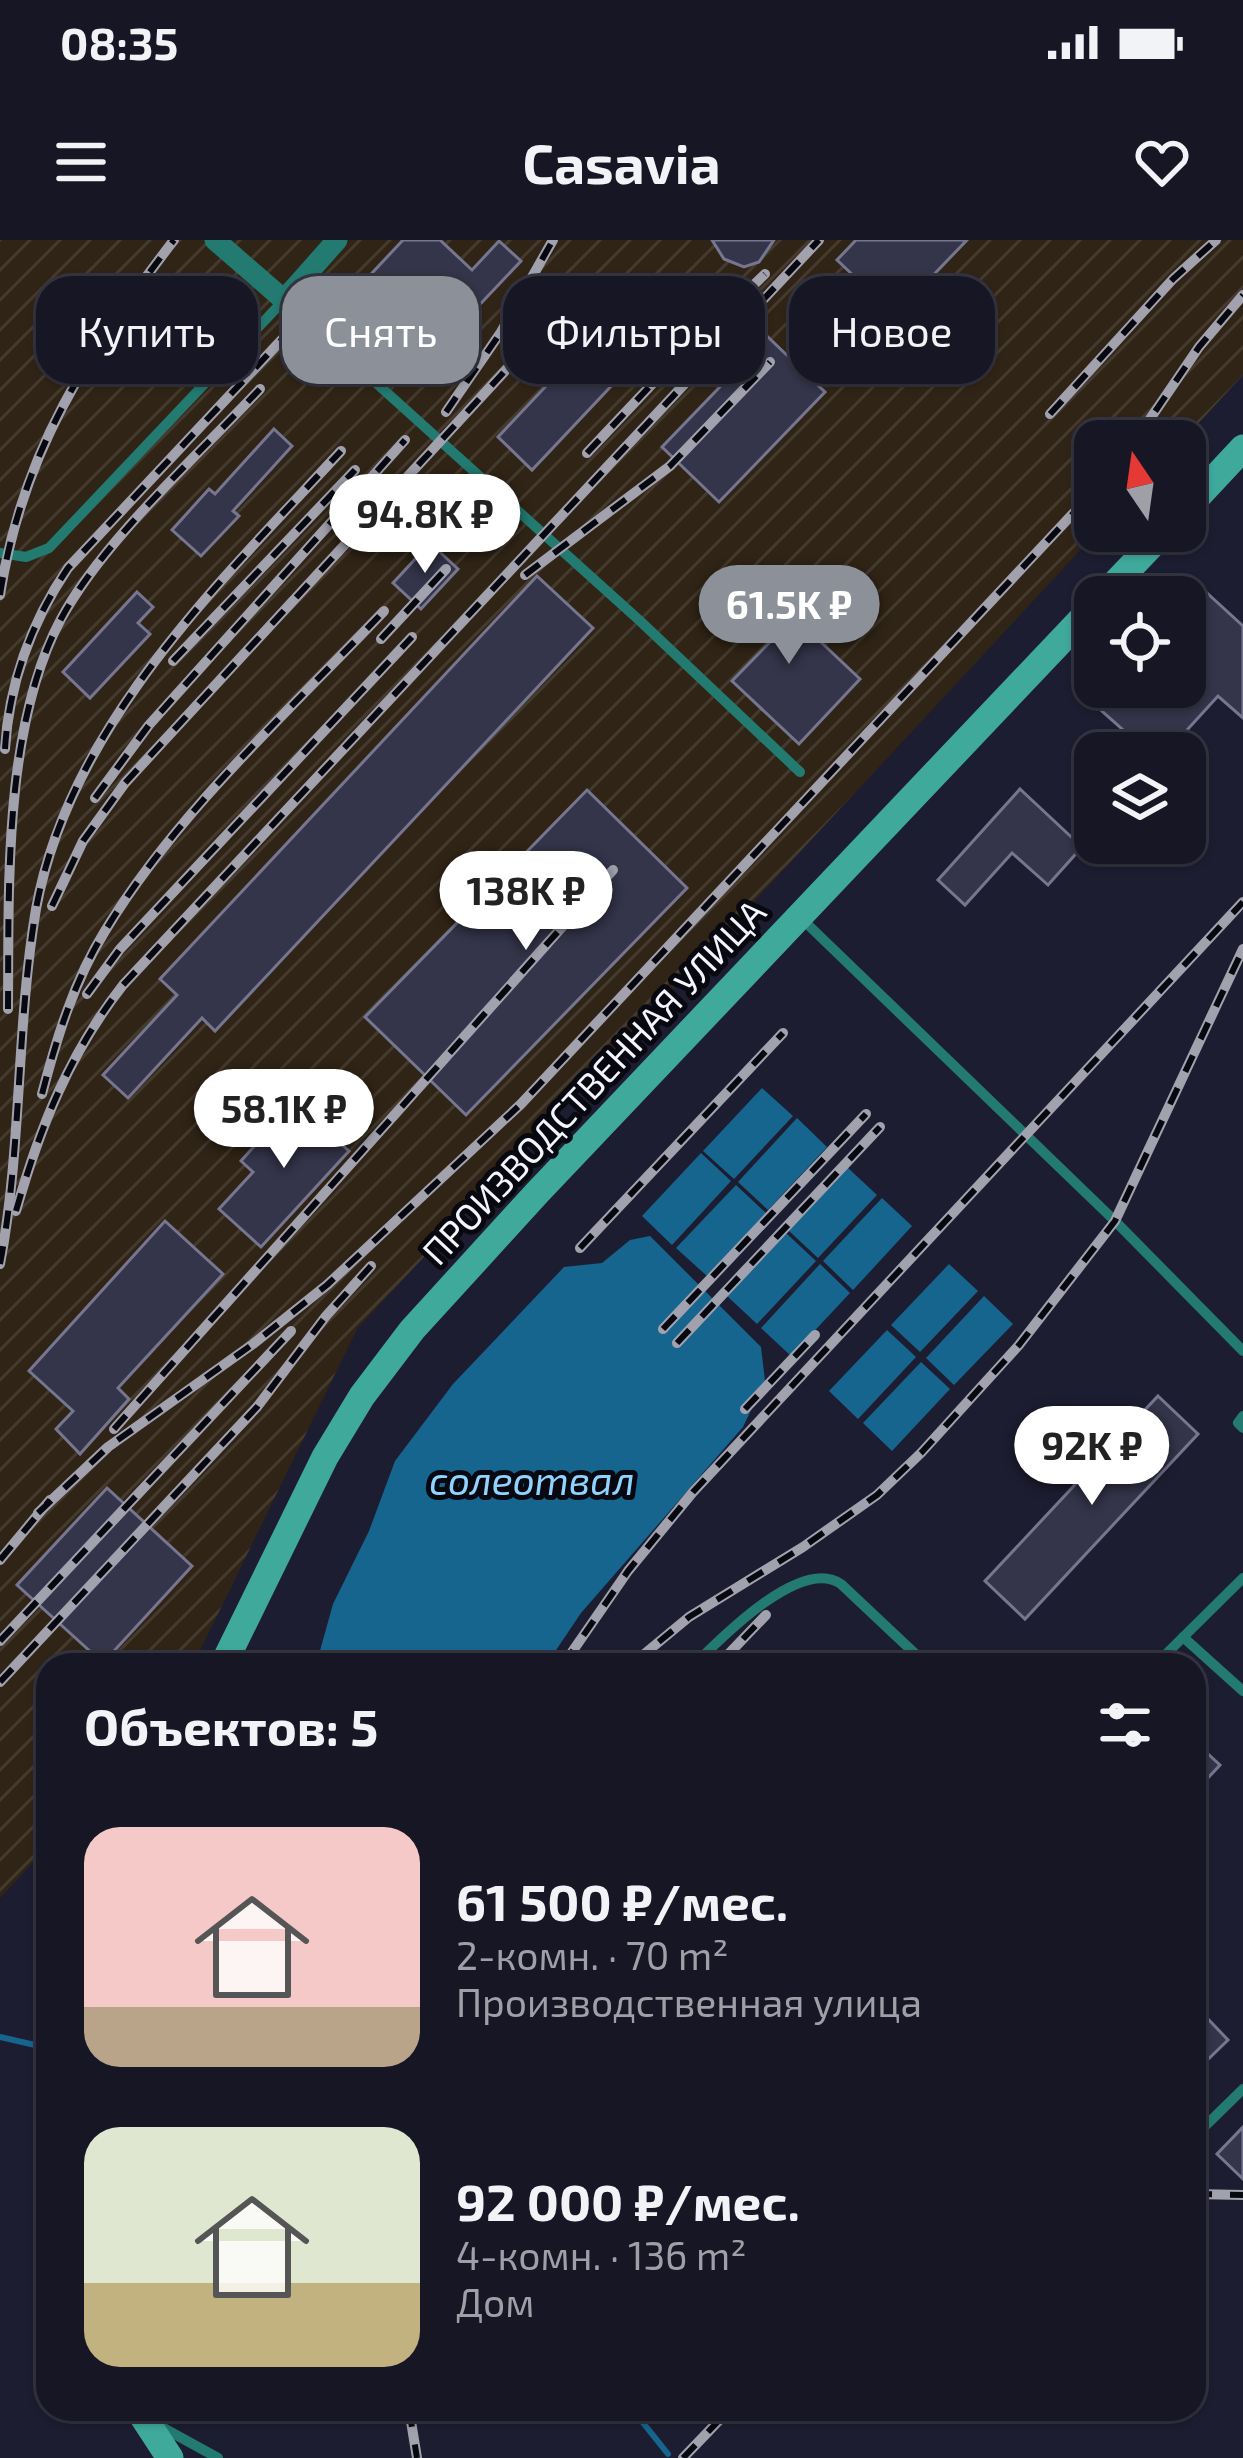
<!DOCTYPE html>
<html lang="ru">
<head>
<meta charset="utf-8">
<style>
	:root { --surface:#161625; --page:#1f1f2d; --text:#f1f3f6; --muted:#9e9fa7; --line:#353542; --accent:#8c9099 }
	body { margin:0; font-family:"Exo 2",sans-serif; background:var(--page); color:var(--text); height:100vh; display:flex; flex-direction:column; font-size:45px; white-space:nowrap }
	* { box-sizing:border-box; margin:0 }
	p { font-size:39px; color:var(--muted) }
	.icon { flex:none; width:66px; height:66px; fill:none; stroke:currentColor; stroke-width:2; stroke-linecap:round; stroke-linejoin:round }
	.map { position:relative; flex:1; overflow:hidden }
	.drawer { position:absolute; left:36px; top:1413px; width:1170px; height:768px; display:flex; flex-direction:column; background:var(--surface); border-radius:36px; box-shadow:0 3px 9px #0004,0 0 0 3px var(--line) }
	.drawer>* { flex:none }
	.guide { position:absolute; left:36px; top:36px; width:1173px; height:108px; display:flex; gap:24px }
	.needle { width:78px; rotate:347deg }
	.fabs { position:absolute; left:1074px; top:180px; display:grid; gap:24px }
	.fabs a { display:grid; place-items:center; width:132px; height:132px; border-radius:24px; background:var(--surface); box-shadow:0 3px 9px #0004,0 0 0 3px var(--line); font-size:60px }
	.price { position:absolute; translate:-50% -102px; padding:0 27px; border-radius:42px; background:#fff; color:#222; font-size:39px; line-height:78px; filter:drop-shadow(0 3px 6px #0008) }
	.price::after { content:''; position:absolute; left:50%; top:72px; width:36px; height:27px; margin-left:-18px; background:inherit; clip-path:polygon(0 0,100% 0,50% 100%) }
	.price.selected { background:var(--accent); color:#fff }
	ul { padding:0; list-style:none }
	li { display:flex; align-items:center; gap:36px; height:300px; padding:0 48px }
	li span { display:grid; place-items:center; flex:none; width:336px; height:240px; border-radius:36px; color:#555 }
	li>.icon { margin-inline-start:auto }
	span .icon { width:144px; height:144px; fill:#fffc; stroke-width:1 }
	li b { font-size:51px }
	h2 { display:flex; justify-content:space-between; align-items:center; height:144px; padding:0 48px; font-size:51px }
	.tag { padding:0 42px; border-radius:36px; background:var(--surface); box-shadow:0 3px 9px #0004,0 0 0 3px var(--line); font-size:42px; line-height:108px }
	.tag.selected { background:var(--accent); color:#fff }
	.status { display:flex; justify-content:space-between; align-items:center; height:84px; padding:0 60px; background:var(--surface); direction:ltr }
	.status svg { height:33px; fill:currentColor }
	header { display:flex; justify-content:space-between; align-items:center; height:156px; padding:0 48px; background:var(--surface); font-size:54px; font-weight:700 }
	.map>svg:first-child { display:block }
</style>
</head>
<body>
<div class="status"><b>08:35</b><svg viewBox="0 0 49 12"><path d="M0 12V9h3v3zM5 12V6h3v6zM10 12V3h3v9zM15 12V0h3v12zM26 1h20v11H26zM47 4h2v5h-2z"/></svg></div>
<header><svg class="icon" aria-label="menu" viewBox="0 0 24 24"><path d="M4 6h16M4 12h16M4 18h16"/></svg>Casavia<svg class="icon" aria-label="heart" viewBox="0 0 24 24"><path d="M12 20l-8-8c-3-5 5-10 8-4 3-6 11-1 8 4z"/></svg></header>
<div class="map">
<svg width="1243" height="2218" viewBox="0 0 1243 2218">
	<defs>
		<pattern id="industrial-furrows" width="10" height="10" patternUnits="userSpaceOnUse" patternTransform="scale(3)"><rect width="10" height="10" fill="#302416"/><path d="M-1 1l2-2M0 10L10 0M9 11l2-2" fill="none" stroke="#443a2d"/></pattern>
	</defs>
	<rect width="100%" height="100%" fill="#1d1d31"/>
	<path fill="url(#industrial-furrows)" d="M 0,0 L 1243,0 L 1243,135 L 1182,201 L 1095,201 L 1098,291 L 357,1089 L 193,1425 L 48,1425 L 48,1606 L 0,1658 Z"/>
	<g fill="#15658e">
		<path d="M 762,848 L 793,876 L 734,939 L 703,911 Z"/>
		<path d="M 797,878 L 827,907 L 768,970 L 738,942 Z"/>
		<path d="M 701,913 L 731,941 L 672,1005 L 642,976 Z"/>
		<path d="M 847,927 L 877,955 L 818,1018 L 788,990 Z"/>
		<path d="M 736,945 L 766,973 L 707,1036 L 676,1008 Z"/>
		<path d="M 882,958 L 912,986 L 853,1050 L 823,1021 Z"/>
		<path d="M 786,993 L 816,1021 L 757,1084 L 727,1056 Z"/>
		<path d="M 650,996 L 761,1107 L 765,1141 L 743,1187 L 581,1373 L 546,1425 L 316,1425 L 333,1364 L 369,1291 L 395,1221 L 453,1144 L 564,1027 L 602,1023 L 630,1000 Z"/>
		<path d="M 820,1024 L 850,1053 L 791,1116 L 761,1088 Z"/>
		<path d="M 949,1024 L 978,1051 L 920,1112 L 891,1085 Z"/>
		<path d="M 984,1056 L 1013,1084 L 954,1145 L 926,1118 Z"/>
		<path d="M 887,1090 L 916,1117 L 858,1179 L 829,1151 Z"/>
		<path d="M 921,1122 L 950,1149 L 892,1211 L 863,1183 Z"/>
	</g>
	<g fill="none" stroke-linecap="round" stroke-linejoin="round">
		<g stroke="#15658e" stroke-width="6">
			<path d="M 0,1797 L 48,1808"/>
			<path d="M 632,2169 L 668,2214"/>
		</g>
	</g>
	<g fill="#34344a" stroke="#767690" stroke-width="3">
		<path d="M 403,0 L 440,0 L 472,30 L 499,1 L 521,21 L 416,132 L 343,64 Z"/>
		<path d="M 712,0 L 774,0 L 759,22 L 744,27 L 724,19 Z"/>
		<path d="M 856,0 L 967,0 L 895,75 L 837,20 Z"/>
		<path d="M 631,56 L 665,89 L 532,230 L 498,197 Z"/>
		<path d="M 768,97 L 825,152 L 719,262 L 662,207 Z"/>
		<path d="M 274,189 L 292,206 L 233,271 L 239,276 L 201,316 L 172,290 L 209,249 L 215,254 Z"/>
		<path d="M 430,303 L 458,329 L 421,369 L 393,343 Z"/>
		<path d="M 537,336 L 593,388 L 215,791 L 202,778 L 128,858 L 103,835 L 177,755 L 160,739 Z"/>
		<path d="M 753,338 L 860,439 L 799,504 L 732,441 L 770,402 L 729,363 Z"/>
		<path d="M 137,352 L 153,367 L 138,383 L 150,394 L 90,458 L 63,432 Z"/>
		<path d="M 1207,353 L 1243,386 L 1243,478 L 1218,456 L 1166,513 L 1149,513 L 1102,471 L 1123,447 L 1185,447 L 1185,378 Z"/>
		<path d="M 1020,549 L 1082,607 L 1048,645 L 1012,613 L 965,665 L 938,640 Z"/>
		<path d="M 587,550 L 687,648 L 466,875 L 365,777 Z"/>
		<path d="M 304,851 L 324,869 L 314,880 L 349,911 L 261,1007 L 219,969 L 253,932 L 241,921 Z"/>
		<path d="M 165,981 L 223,1034 L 118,1148 L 129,1159 L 80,1214 L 56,1189 L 73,1171 L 29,1131 Z"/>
		<path d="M 1158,1156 L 1198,1194 L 1025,1379 L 985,1341 Z"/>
		<path d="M 107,1248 L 192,1326 L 103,1423 L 17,1345 Z"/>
		<path d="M 1194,1501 L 1220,1525 L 1194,1553 Z"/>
		<path d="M 1209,1780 L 1228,1800 L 1194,1833 L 1194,1795 Z"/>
		<path d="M 1243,1887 L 1243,1939 L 1217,1914 Z"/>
	</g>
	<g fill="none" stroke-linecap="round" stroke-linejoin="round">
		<g stroke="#237a70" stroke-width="10">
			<path d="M 0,313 L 26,317 L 49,308 L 284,60 L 639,380 L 800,532"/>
			<path d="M 802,679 L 1115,981 L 1243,1111"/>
			<path d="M 1243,1176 L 1238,1183 L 1243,1188"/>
			<path d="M 1183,1397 L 1243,1451"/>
			<path d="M 694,1425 C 721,1398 801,1316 841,1344 L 927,1425"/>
			<path d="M 1155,1425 L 1243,1338"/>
			<path d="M 1194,1897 L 1243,1849"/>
			<path d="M 158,2185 L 218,2218"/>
		</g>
		<path stroke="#237a70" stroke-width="21" d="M 215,0 L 284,60 L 337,0"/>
		<g stroke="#3fa99c" stroke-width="27">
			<path d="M 1185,270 L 1243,208"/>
			<path d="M 1102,357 L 1165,291"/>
			<path d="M 223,1425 L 325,1217 L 362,1156 L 412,1090 L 537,953 L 1095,365"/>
			<path d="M 138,2169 L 170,2218"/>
		</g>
		<g stroke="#a2a2af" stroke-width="10">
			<g id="rail">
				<path d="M 446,172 L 501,92 L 553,0"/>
				<path d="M 1050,174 L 1173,39 L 1216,0"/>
				<path d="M 1135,201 L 1199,107 L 1243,55"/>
				<path d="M 587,213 L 671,124 L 765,34"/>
				<path d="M 525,335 L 670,226 L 770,122"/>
				<path d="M 0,355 C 22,212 88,112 174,0"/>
				<path d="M 381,399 L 446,329"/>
				<path d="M 173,421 L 355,230"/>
				<path d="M 5,509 C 9,443 31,383 68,328 L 288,93"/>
				<path d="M 95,558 L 149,485 L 405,200"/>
				<path d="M 52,666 L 83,601 L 125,543 L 587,42"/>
				<path d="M 87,754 L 120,709 L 412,397"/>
				<path d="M 8,769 C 9,649 3,487 61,379 C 102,302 198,215 260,149"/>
				<path d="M 42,854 C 57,797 74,741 105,691 C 177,572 289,471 384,371"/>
				<path d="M 16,971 C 40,887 69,814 123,745 L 819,0"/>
				<path d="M 580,1008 L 783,793"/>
				<path d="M 0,1024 C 22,908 16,787 36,669 C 69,486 220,342 341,211"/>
				<path d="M 663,1089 L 866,874"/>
				<path d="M 677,1103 L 880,887"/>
				<path d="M 745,1169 L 815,1095"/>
				<path d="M 114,1189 L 613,630"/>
				<path d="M 38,1273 L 108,1207 L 253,1104 L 327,1045 L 521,864 L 1095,250"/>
				<path d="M 0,1320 L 50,1260"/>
				<path d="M 0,1401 L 291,1091"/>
				<path d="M 563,1425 L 628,1331 L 693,1252 L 1243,662"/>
				<path d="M 631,1425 L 689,1377 L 803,1307 L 877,1255 L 921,1213 L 1019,1105 L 1115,981 L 1243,709"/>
				<path d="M 718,1425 L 766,1375"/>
				<path d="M 0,1442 L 257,1167 L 326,1076 L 371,1026"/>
				<path d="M 1194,1954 L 1243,1955"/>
				<path d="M 409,2169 L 417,2218"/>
				<path d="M 683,2218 L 730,2169"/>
			</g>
		</g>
		<use href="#rail" stroke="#080811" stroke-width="6" stroke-dasharray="18" stroke-linecap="butt"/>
	</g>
	<g text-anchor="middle" stroke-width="10" stroke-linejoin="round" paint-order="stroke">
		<g font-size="36" fill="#f4f4fd" stroke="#080811">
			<text transform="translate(594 842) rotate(-47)" y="13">ПРОИЗВОДСТВЕННАЯ УЛИЦА</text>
		</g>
		<g font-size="39" font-style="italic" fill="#90d3fe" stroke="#080811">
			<text x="532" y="1255">солеотвал</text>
		</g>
	</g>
</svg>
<div class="fabs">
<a><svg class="needle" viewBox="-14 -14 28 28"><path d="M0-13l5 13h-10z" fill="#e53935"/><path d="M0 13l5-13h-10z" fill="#9e9fa7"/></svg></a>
<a><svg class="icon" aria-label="locate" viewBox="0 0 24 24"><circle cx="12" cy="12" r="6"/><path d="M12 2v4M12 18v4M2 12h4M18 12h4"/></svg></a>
<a><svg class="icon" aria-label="layers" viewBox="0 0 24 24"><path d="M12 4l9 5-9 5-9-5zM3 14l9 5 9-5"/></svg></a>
</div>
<b class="price" style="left:425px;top:336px">94.8K ₽</b>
<b class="price selected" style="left:789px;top:427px">61.5K ₽</b>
<b class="price" style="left:526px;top:713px">138K ₽</b>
<b class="price" style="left:284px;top:931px">58.1K ₽</b>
<b class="price" style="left:1092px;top:1268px">92K ₽</b>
<div class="guide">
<a class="tag">Купить</a>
<a class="tag selected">Снять</a>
<a class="tag">Фильтры</a>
<a class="tag">Новое</a>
</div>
<section class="drawer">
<h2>Объектов: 5<svg class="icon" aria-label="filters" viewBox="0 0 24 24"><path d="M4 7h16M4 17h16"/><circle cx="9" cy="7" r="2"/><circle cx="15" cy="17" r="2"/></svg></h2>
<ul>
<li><span style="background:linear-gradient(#f6c9c9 75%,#b9a48a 0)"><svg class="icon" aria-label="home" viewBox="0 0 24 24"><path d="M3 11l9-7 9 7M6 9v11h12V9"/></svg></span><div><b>61 500 ₽/мес.</b><p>2-комн. · 70 m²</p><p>Производственная улица</p></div></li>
<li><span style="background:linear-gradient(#dfe7d0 65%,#c2b280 0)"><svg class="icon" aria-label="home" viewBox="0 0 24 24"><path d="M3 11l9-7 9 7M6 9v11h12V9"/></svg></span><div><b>92 000 ₽/мес.</b><p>4-комн. · 136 m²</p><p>Дом</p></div></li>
</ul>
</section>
</div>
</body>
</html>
